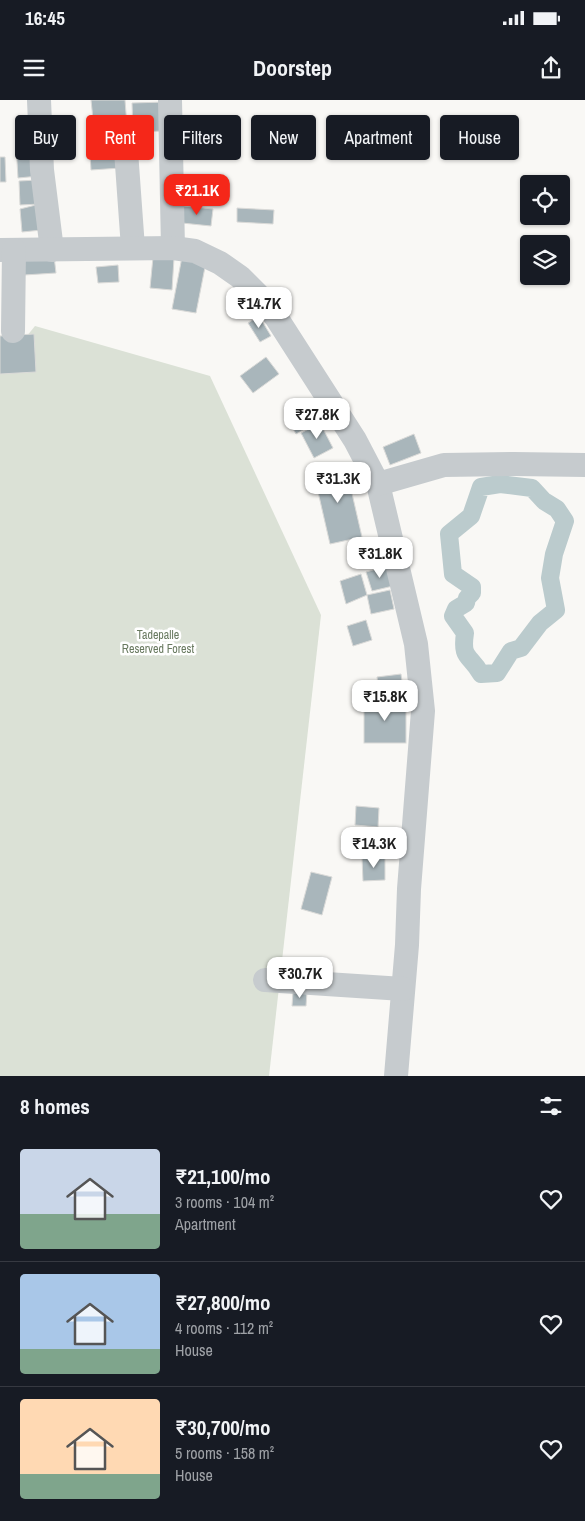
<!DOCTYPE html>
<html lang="en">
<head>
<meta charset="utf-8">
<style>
	:root { --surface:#171b24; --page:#242831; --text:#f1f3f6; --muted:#9ea1a6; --line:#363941; --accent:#f52719 }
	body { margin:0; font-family:"Archivo Narrow",sans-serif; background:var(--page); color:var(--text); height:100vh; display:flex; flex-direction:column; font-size:19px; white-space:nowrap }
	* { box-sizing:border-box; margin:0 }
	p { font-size:16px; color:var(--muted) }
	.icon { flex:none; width:28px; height:28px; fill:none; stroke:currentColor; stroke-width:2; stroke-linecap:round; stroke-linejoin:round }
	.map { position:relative; height:976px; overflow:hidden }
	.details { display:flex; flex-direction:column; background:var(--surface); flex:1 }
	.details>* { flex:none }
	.hud { position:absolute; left:15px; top:15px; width:555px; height:45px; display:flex; gap:10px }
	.controls { position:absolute; left:520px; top:75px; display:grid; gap:10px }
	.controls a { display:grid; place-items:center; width:50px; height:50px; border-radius:5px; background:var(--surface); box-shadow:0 1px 4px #0004; font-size:25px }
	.price { position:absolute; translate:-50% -42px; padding:0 11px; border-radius:10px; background:#fff; color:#222; font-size:16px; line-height:32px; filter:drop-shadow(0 1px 2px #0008) }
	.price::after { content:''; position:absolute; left:50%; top:30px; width:15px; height:11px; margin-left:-8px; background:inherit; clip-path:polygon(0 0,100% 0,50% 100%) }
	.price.current { background:var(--accent); color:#fff }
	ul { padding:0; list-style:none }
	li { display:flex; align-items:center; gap:15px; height:125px; padding:0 20px }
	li+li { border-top:1px solid var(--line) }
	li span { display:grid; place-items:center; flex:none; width:140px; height:100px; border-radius:5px; color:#555 }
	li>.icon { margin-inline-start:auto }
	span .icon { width:60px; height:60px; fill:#fffc; stroke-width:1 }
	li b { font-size:21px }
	h2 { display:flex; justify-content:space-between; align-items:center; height:60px; padding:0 20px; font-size:21px }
	.tag { padding:0 18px; border-radius:5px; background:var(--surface); box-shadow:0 1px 4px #0004; font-size:18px; line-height:45px }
	.tag.current { background:var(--accent); color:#fff }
	.status { display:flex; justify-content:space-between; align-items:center; height:35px; padding:0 25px; background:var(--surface); direction:ltr }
	.status svg { height:14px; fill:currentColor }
	header { display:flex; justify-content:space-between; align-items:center; height:65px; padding:0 20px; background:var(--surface); font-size:22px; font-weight:800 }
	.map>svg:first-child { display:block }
</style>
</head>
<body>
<div class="status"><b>16:45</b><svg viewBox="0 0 49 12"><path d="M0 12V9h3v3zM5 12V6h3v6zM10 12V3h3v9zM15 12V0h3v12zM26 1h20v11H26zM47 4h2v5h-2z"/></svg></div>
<header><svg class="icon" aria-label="menu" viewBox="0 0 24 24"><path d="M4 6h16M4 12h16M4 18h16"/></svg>Doorstep<svg class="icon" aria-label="share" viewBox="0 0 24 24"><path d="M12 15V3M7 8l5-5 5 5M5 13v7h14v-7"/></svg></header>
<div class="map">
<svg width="585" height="976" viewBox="0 0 585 976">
	<rect width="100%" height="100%" fill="#f9f8f5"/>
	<path fill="#dbe1d6" d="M 35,226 L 210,276 L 321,515 L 269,976 L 0,976 L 0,269 Z"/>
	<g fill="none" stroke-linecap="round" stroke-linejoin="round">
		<path stroke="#bbcbcd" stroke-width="18" d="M 500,384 L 532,388 L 544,401 L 557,409 L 565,421 L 554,454 L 550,478 L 556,510 L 540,523 L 521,548 L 511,551 L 497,573 L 481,574 C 470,554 461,560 465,533 L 453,516 L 456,509 L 466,503 L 467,498 L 472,493 L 472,487 L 453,474 L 449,434 L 471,416 L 481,387 Z"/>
	</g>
	<g fill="#a9b6bb" stroke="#dadad8">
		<path d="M 91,0 L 125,0 L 127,26 L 94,29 Z"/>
		<path d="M 165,2 L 165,31 L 133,32 L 132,3 Z"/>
		<path d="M 119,38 L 121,68 L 91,70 L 89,40 Z"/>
		<path d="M 36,45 L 39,76 L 18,78 L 16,46 Z"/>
		<path d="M 0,57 L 5,57 L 6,82 L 0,82 Z"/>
		<path d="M 38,80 L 40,104 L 20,105 L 19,81 Z"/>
		<path d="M 40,104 L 42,130 L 22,132 L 20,109 Z"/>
		<path d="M 183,106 L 213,109 L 211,126 L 182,123 Z"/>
		<path d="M 237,108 L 274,110 L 273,124 L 237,122 Z"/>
		<path d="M 54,156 L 56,173 L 24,175 L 23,158 Z"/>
		<path d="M 153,157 L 174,158 L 172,190 L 150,188 Z"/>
		<path d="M 182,157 L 206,162 L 196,213 L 172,209 Z"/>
		<path d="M 118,165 L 119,182 L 98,183 L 96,167 Z"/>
		<path d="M 259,216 L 271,236 L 260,242 L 248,223 Z"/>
		<path d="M 34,234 L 36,272 L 0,274 L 0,236 Z"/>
		<path d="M 266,257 L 279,274 L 253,293 L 240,276 Z"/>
		<path d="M 312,301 L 322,319 L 296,334 L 285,315 Z"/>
		<path d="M 320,323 L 333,348 L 314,358 L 301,333 Z"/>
		<path d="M 414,334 L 421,353 L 390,365 L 383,347 Z"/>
		<path d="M 345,363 L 362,437 L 330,444 L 313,370 Z"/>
		<path d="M 388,466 L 393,486 L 372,491 L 366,472 Z"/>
		<path d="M 361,474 L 367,495 L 346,504 L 340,481 Z"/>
		<path d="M 390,490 L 394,509 L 371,514 L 367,495 Z"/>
		<path d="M 366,520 L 372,540 L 353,546 L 347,526 Z"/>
		<path d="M 401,574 L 404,596 L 380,599 L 377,577 Z"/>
		<rect x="364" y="601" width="42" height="42"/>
		<path d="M 356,706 L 379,708 L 378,727 L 355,725 Z"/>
		<path d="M 362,758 L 385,758 L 385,780 L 363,781 Z"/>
		<path d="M 311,772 L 332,777 L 322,815 L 301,809 Z"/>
		<path d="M 293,892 L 307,892 L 306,906 L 292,906 Z"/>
	</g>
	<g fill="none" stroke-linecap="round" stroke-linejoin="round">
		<g stroke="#c6cbce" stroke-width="24">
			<path d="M 39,0 L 42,70 L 52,150"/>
			<path d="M 170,0 L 173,148"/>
			<path d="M 125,37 L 133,148"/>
			<path d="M 0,150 L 173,148 L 195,151 L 220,163 L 240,177 L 257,194 L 276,217 L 355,340 L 378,384 L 416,544 L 423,611 L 409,789 L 407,845 L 396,976"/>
			<path d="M 13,231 L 14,150"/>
			<path d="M 378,384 L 444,365 L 514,364 L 585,365"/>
			<path d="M 265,880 L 403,889"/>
		</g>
	</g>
	<g text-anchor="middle" stroke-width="5" stroke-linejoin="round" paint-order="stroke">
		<g font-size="12" fill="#697a60" stroke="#fff">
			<text x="158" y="539">Tadepalle<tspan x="158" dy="14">Reserved Forest</tspan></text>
		</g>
	</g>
</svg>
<div class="controls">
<a><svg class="icon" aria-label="locate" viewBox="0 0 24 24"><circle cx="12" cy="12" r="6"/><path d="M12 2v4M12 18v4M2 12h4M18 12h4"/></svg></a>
<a><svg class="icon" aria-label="layers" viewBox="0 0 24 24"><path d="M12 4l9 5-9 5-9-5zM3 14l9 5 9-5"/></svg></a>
</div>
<b class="price current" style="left:197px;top:116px">₹21.1K</b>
<b class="price" style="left:259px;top:229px">₹14.7K</b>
<b class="price" style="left:317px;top:340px">₹27.8K</b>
<b class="price" style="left:338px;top:404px">₹31.3K</b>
<b class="price" style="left:380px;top:479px">₹31.8K</b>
<b class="price" style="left:385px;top:622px">₹15.8K</b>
<b class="price" style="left:374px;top:769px">₹14.3K</b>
<b class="price" style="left:300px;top:899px">₹30.7K</b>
<div class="hud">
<a class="tag">Buy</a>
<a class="tag current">Rent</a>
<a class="tag">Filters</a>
<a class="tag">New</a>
<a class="tag">Apartment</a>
<a class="tag">House</a>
</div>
</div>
<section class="details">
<h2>8 homes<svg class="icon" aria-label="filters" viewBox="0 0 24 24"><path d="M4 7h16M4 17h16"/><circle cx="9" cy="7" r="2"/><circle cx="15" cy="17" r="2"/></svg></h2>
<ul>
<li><span style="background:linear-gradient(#c9d6e8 65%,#7fa58c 0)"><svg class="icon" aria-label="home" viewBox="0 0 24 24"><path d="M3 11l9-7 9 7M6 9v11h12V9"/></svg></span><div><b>₹21,100/mo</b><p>3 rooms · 104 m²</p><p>Apartment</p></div><svg class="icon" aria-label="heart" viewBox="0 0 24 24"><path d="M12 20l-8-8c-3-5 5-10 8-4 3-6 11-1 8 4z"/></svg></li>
<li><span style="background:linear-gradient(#a9c7e8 75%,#7fa58c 0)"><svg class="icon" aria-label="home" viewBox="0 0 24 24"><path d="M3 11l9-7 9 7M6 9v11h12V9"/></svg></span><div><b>₹27,800/mo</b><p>4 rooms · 112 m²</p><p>House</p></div><svg class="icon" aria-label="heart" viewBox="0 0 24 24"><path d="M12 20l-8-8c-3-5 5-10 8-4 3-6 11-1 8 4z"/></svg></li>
<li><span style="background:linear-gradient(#ffd9b3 75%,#7fa58c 0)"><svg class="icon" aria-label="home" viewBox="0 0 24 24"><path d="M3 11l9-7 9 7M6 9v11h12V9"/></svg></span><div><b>₹30,700/mo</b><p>5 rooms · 158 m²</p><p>House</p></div><svg class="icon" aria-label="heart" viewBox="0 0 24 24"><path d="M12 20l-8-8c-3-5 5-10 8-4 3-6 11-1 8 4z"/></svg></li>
</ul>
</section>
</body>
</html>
